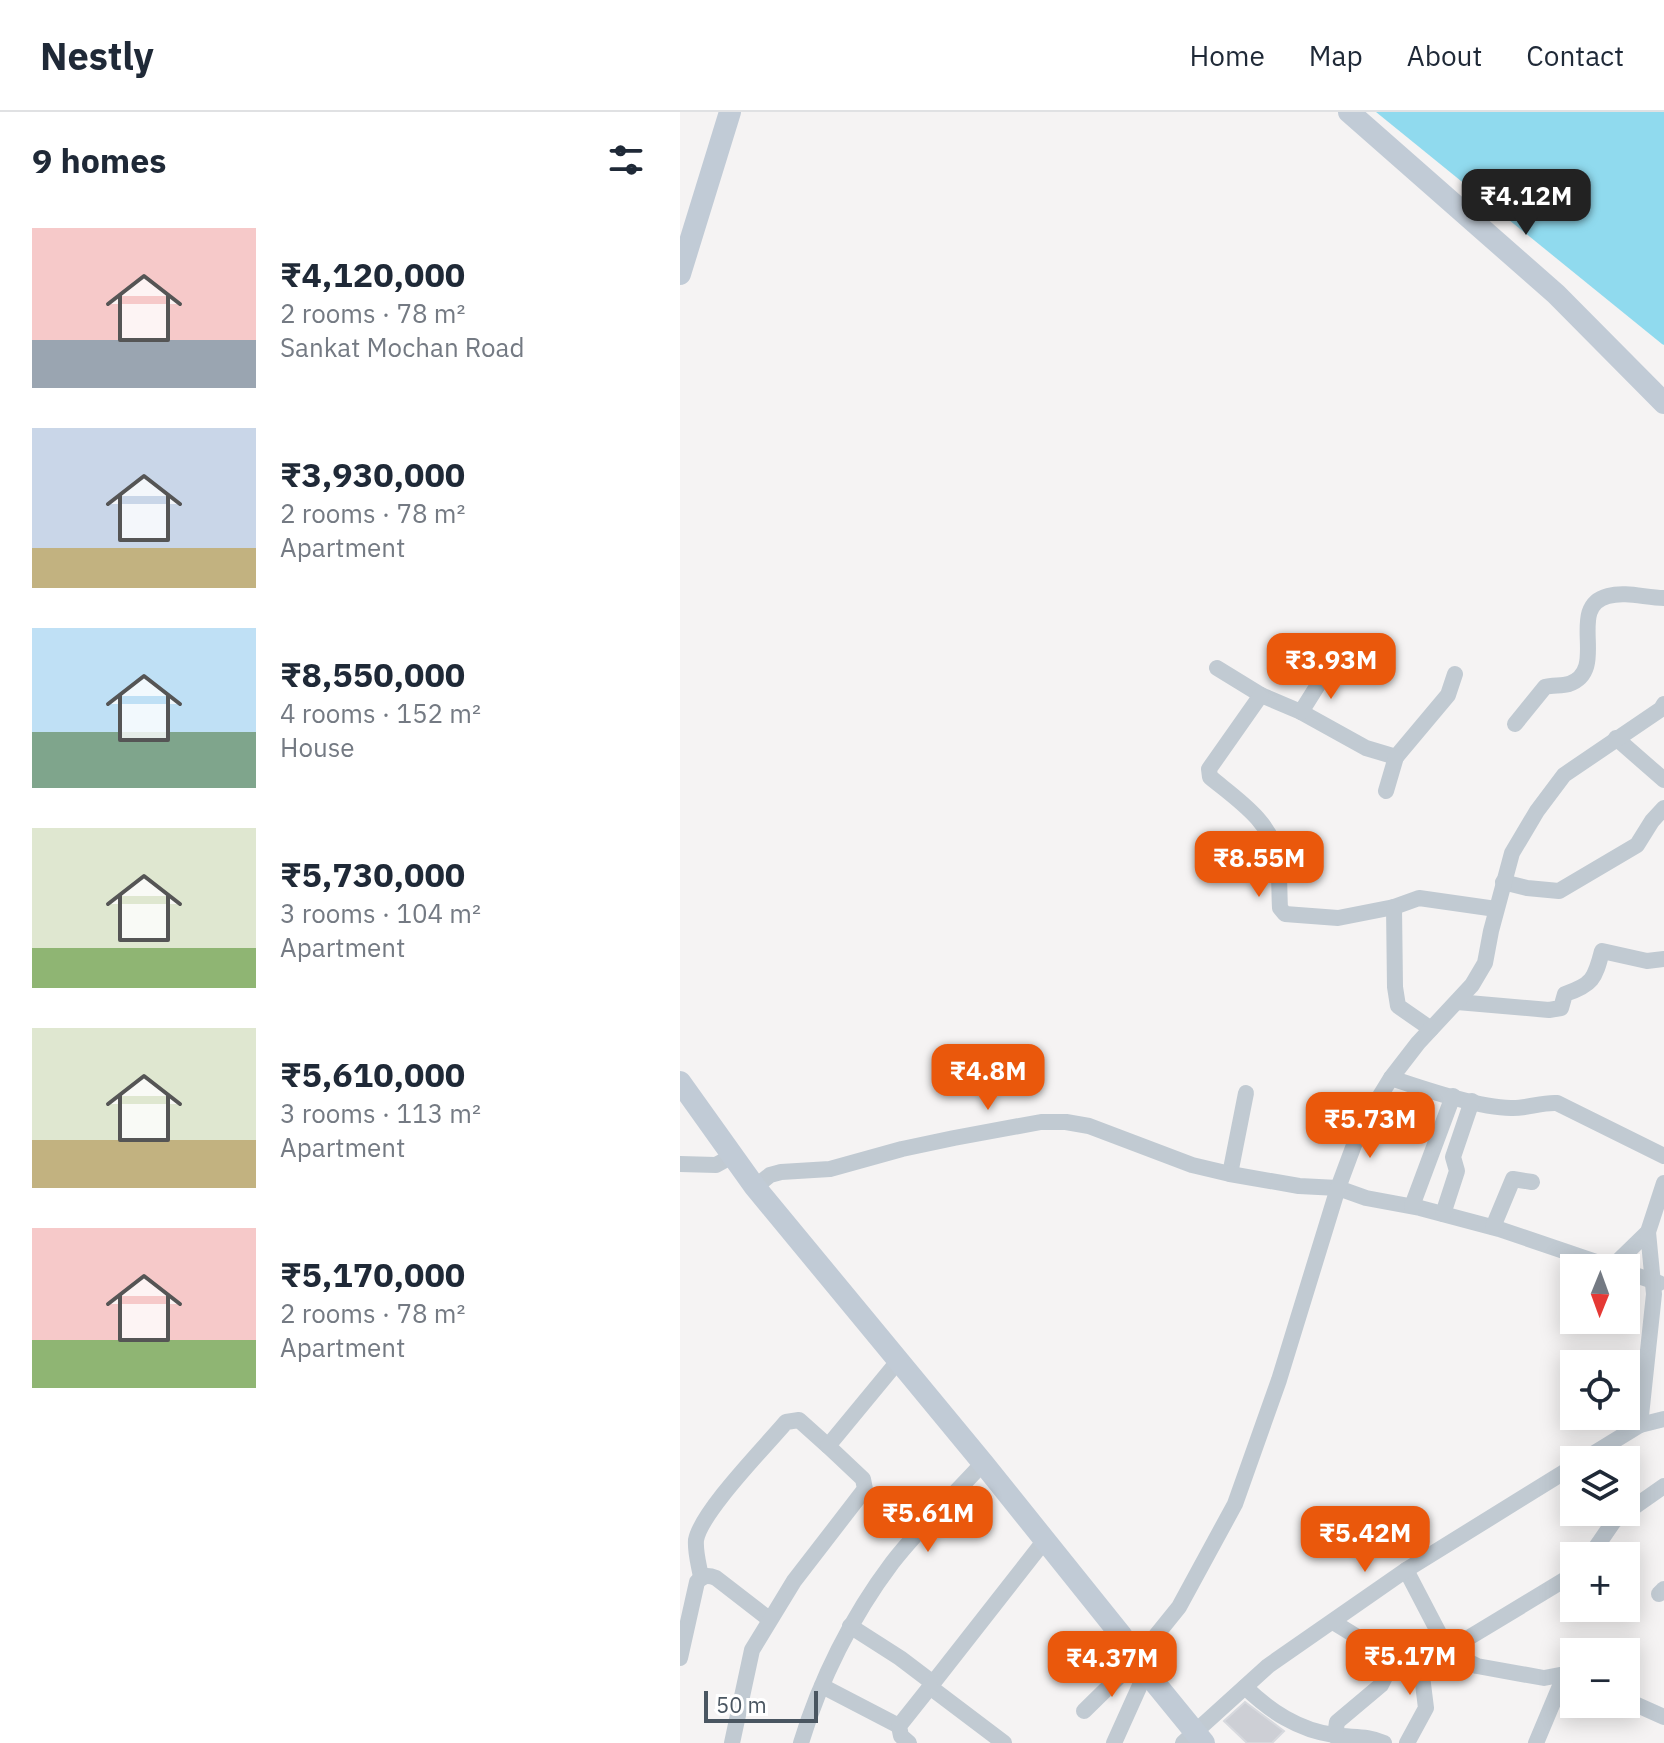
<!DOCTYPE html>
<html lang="en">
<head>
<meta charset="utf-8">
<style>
	:root { --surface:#fff; --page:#f2f2f3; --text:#1f2937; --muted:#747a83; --line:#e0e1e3; --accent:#ea580c }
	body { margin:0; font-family:"IBM Plex Sans",sans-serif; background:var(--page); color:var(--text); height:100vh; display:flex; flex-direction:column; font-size:30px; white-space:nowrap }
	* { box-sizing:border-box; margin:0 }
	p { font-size:26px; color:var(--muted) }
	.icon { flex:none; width:44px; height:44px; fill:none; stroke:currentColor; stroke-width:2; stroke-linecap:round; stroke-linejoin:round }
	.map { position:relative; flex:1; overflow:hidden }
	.side { display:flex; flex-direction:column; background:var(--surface); width:680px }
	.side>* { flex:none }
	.needle { width:52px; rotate:181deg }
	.fabs { position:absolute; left:880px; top:1142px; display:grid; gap:16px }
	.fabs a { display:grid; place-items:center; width:80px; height:80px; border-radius:0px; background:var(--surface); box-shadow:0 4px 20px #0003; font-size:40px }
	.scale { position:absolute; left:24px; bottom:20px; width:114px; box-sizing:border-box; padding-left:8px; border:4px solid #4a5661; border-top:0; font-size:22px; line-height:28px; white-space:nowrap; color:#4a5661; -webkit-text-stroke:6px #fff; paint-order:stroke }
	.price { position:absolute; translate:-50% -68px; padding:0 18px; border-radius:16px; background:var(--accent); color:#fff; font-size:26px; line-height:52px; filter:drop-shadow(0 2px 4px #0008) }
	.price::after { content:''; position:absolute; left:50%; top:48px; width:24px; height:18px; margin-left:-12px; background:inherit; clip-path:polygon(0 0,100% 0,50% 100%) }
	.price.current { background:#222; color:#fff }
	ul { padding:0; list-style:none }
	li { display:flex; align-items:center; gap:24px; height:200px; padding:0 32px }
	li span { display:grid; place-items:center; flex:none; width:224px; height:160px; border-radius:0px; color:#555 }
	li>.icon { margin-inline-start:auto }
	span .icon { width:96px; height:96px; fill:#fffc; stroke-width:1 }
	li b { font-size:34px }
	h2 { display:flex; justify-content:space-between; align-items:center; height:96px; padding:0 32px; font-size:34px }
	header { display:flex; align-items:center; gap:48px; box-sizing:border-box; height:112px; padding:0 40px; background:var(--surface); border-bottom:2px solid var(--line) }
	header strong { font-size:38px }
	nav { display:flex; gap:44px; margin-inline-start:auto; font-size:28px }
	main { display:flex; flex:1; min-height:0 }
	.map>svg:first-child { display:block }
</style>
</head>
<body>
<header>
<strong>Nestly</strong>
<nav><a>Home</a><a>Map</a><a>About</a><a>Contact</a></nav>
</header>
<main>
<section class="side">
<h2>9 homes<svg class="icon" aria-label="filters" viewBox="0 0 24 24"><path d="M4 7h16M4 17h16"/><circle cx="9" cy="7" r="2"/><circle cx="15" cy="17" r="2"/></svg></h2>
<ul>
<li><span style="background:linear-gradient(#f6c9c9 70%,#9aa5b1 0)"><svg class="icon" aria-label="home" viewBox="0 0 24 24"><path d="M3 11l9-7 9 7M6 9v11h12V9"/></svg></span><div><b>₹4,120,000</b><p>2 rooms · 78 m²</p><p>Sankat Mochan Road</p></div></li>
<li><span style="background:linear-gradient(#c9d6e8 75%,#c2b280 0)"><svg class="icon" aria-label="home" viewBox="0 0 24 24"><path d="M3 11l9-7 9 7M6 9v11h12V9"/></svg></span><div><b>₹3,930,000</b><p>2 rooms · 78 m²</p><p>Apartment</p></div></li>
<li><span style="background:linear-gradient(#bfe0f5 65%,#7fa58c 0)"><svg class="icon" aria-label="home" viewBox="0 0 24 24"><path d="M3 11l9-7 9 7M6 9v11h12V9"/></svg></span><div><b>₹8,550,000</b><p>4 rooms · 152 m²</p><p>House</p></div></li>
<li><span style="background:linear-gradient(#dfe7d0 75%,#8fb573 0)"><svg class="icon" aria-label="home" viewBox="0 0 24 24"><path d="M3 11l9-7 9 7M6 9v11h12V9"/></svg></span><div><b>₹5,730,000</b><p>3 rooms · 104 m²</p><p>Apartment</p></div></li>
<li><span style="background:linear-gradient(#dfe7d0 70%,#c2b280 0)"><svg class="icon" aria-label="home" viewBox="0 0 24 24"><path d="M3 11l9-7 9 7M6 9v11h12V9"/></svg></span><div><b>₹5,610,000</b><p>3 rooms · 113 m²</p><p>Apartment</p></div></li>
<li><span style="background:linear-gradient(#f6c9c9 70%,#8fb573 0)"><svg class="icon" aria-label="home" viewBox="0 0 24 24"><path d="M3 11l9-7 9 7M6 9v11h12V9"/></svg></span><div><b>₹5,170,000</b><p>2 rooms · 78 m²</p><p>Apartment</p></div></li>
</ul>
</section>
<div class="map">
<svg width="984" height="1631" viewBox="0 0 984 1631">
	<rect width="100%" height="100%" fill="#f5f3f3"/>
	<path fill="#90daee" d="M 696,0 L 984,0 L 984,233 L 982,232 Z"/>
	<path fill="#cdcfd5" stroke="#d7d9de" stroke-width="2" d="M 565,1590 L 604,1619 L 592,1631 L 567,1631 L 544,1609 Z"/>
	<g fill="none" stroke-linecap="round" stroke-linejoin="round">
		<g stroke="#c1cad2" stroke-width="16">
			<path d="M 537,556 L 581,583 L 621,600 L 686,636 L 716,645 L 768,583 L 775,562"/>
			<path d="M 581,583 L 529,657 L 530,665 C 555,686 593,710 597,746 C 600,762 599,779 600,796 L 605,802 L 658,806 L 714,795 L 739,786 L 816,797"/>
			<path d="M 621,600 L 648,557"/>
			<path d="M 835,612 L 865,575 C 872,573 882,574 889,572 C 930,558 885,495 928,484 C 946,479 966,486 984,486"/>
			<path d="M 936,626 L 984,668"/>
			<path d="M 706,679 L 716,645"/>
			<path d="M 823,770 L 847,776 L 879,779 L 957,733 L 972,709 L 984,696"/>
			<path d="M 714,795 L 715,875 L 718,894 L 751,917"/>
			<path d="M 777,890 L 869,898 L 881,896 L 885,882 C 912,873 915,867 922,839 L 967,849 L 984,847"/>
			<path d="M 711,966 C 741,976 802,997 833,996 C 849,996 862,990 877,991 L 984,1044"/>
			<path d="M 0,1052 L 36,1053 L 54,1043"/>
			<path d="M 550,1062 L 566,981"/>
			<path d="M 75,1075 L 90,1063 L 101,1060 L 150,1057 L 222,1037 L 274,1026 L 361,1010 L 386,1010 L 409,1014 L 512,1053 L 550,1062 L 619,1074 L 658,1076 L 686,1086 L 740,1096 L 819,1117 L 934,1156"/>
			<path d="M 732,1094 L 773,984"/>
			<path d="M 763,1102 L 777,1059 L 773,1045 L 792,989"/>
			<path d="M 813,1115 L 833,1067 L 852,1070"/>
			<path d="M 932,1155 L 968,1120"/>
			<path d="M 946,1160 L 979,1171"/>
			<path d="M 960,1313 L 984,1307"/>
			<path d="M 903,1348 L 960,1313 L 974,1182 L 968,1120 L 984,1071"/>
			<path d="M 910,1444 L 934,1409 L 984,1374"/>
			<path d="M 726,1458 L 762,1527 L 783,1547 L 797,1554 L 864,1566 L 885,1562"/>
			<path d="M 21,1465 C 19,1453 15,1440 16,1428 C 21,1400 85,1335 106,1310 L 119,1308 L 148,1334"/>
			<path d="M 979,1482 L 984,1477"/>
			<path d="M 653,1510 L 689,1532 L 714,1558"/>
			<path d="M 170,1514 L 220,1546 L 253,1571 L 365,1428"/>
			<path d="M 770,1537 L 894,1462"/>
			<path d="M 0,1546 L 17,1470 C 23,1463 28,1463 36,1466 L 89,1507"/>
			<path d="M 253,1571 L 250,1575 L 324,1631"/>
			<path d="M 142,1574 L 219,1614"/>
			<path d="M 565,1575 C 590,1599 618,1618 654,1623 C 671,1626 687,1623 704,1631"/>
			<path d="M 946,1588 L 984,1605"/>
			<path d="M 404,1599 L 457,1547 L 499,1495 L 555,1392 L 599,1268 L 658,1076 L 674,1033 L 692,997 L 711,966 L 738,931 L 792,873 L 805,851 L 811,819 L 832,741 L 857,699 L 884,663 L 981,597 L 984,592"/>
			<path d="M 655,1624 L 657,1610 L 701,1573 L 707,1561 L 714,1558 C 747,1572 752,1559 765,1531"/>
			<path d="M 52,1631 L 72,1538 L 114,1469 L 185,1377 L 183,1367 L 148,1334 L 219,1248"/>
			<path d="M 121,1631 C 140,1568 172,1504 212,1451 C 239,1416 273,1384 303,1351"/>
			<path d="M 229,1631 L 221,1624 L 219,1614 L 250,1575"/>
			<path d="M 434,1631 L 466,1560"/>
			<path d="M 503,1631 L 588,1554 L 726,1458 L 894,1354"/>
			<path d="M 727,1631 L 746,1596 L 742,1564"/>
			<path d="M 856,1631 L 885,1562 L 892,1565"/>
		</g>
		<g stroke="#c1cbd6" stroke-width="22">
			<path d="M 669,0 L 876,182 L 984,291"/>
			<path d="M 0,162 L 50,0"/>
			<path d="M 0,970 L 75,1075 L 303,1351 L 441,1523 L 466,1560 L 524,1631"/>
		</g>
	</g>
</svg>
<div class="fabs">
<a><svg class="needle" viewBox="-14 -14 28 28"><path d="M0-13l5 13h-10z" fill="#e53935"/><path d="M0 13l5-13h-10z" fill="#747a83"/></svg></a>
<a><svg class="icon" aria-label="locate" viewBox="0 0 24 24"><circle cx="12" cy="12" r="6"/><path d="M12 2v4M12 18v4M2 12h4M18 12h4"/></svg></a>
<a><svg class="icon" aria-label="layers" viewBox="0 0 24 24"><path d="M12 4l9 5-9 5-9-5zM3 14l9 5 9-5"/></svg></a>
<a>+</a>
<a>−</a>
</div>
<div class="scale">50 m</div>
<b class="price current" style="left:846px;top:125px">₹4.12M</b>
<b class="price" style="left:651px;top:589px">₹3.93M</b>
<b class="price" style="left:579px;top:787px">₹8.55M</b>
<b class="price" style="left:308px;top:1000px">₹4.8M</b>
<b class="price" style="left:690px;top:1048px">₹5.73M</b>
<b class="price" style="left:248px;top:1442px">₹5.61M</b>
<b class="price" style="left:685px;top:1462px">₹5.42M</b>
<b class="price" style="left:730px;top:1585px">₹5.17M</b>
<b class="price" style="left:432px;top:1587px">₹4.37M</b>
</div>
</main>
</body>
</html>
